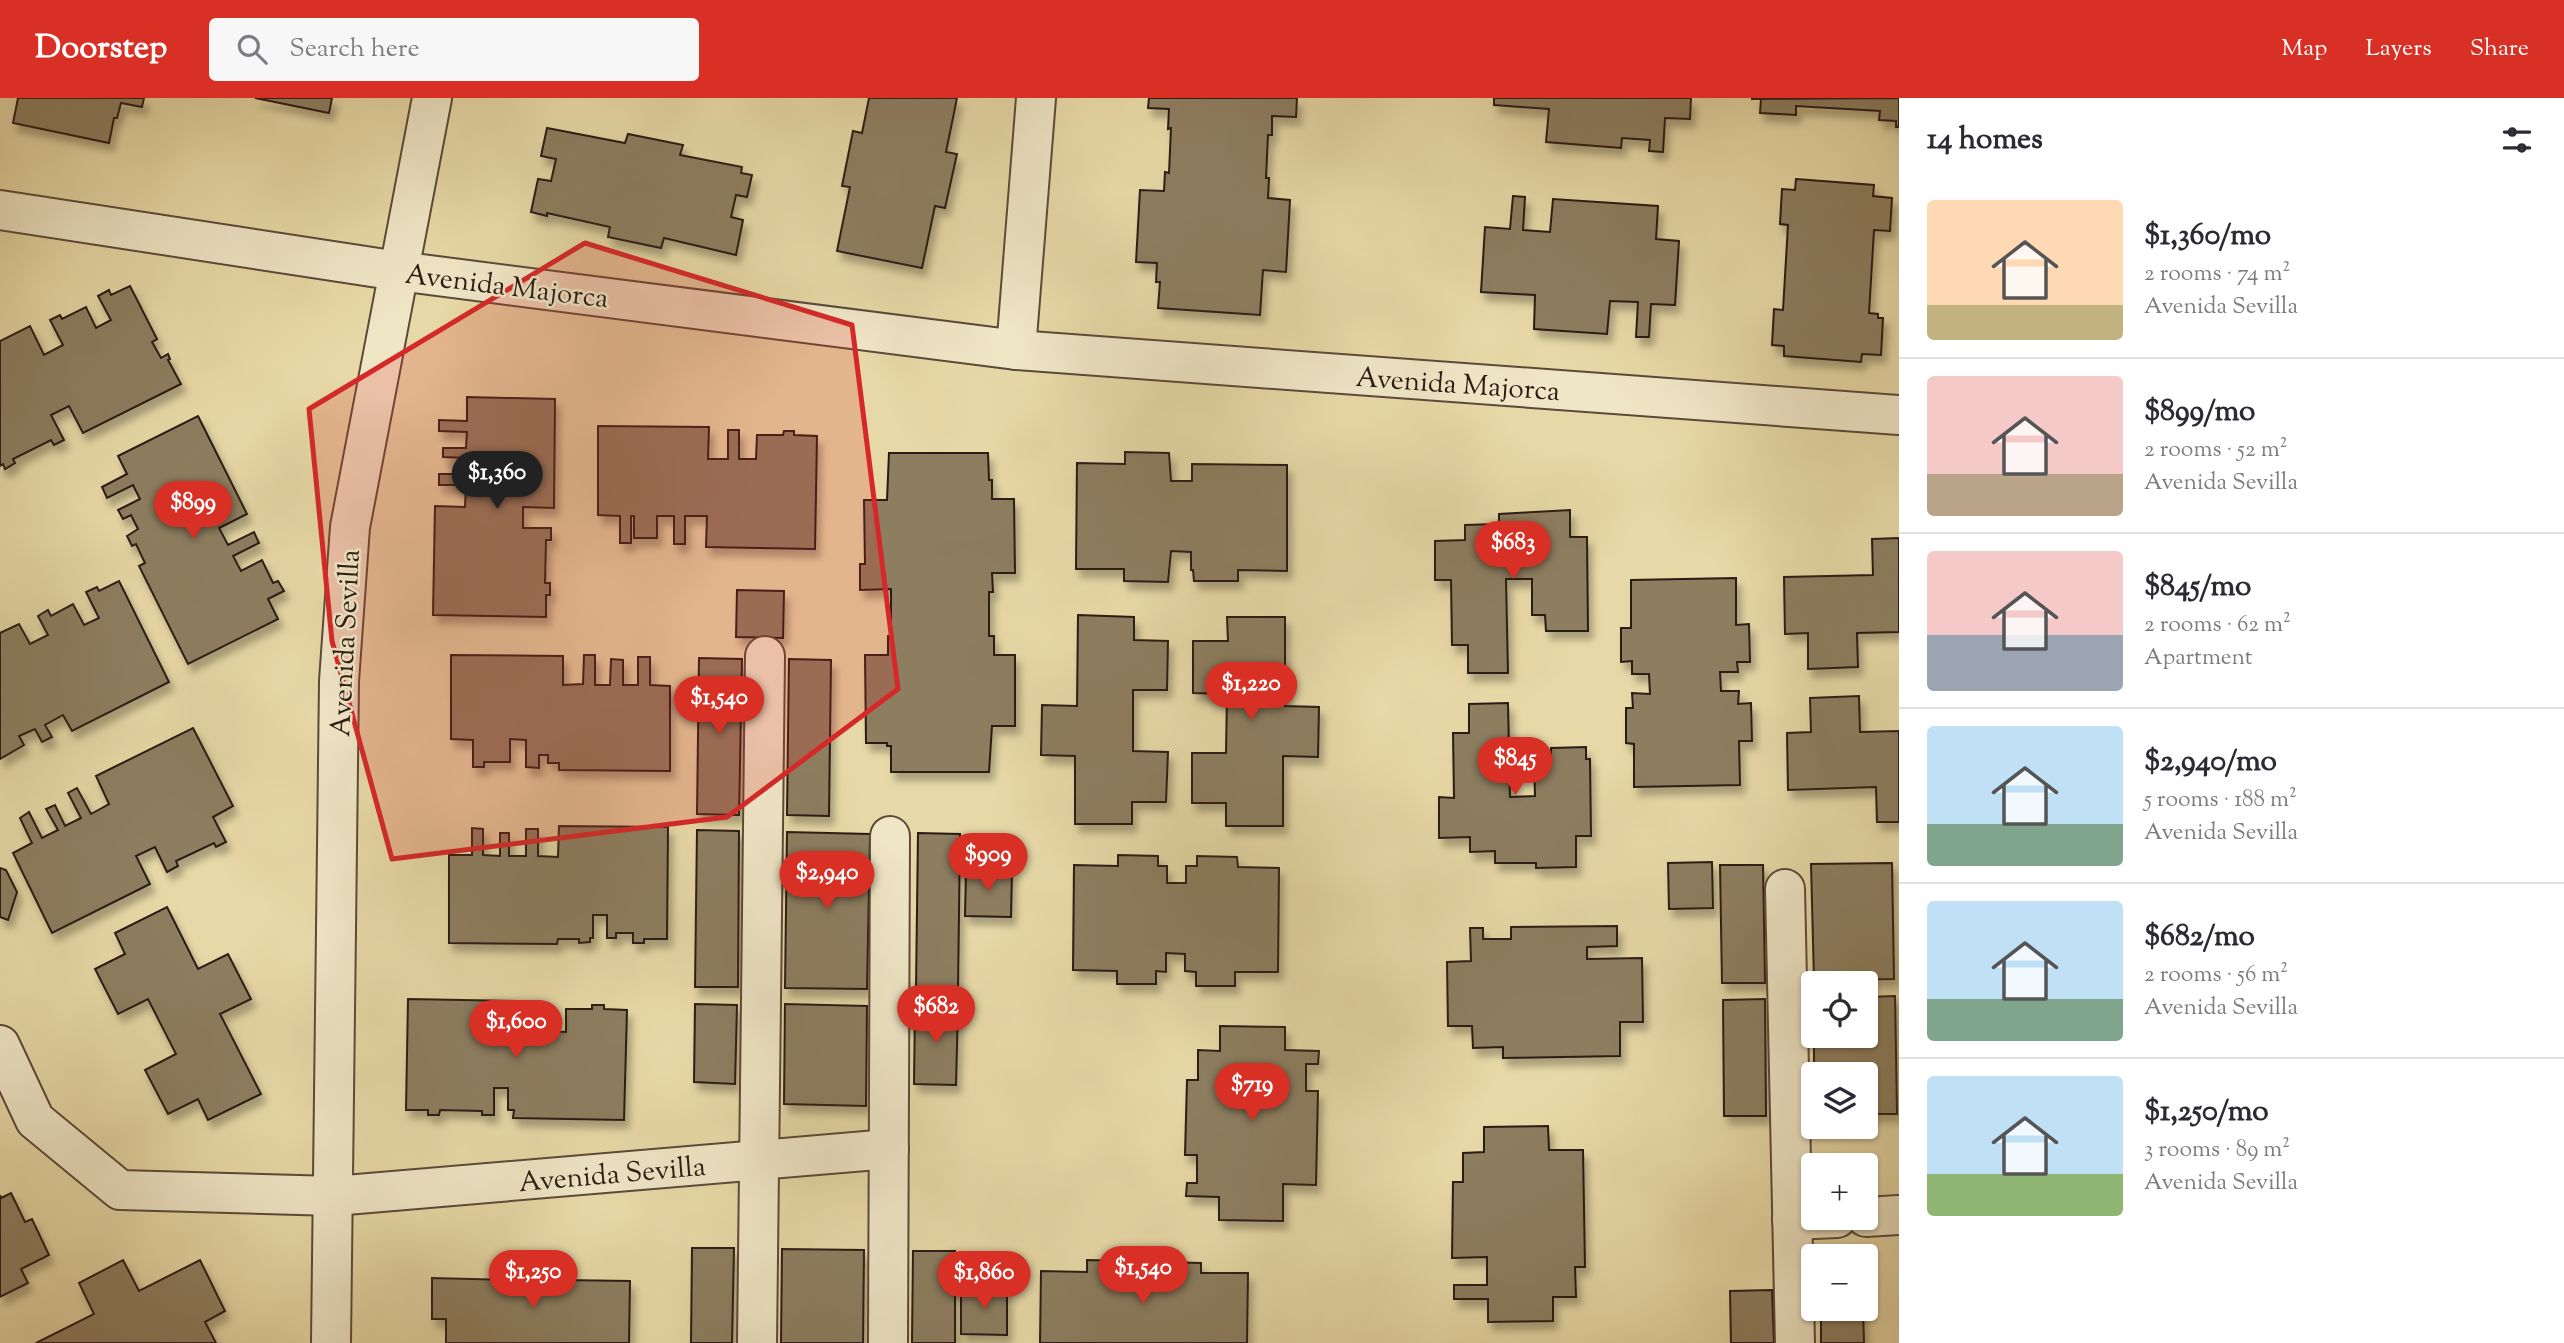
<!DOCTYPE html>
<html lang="en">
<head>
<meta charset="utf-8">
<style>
	:root { --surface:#fff; --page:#f7f7f7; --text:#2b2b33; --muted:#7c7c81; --line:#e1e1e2; --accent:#d93025 }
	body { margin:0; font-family:"Sorts Mill Goudy",serif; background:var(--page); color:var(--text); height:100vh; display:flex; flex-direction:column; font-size:26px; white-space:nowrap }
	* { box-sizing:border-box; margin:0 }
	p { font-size:23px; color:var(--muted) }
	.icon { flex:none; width:38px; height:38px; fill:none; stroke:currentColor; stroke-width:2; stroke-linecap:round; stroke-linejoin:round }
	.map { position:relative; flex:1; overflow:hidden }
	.drawer { display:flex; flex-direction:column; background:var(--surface); width:665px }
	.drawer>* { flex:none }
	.controls { position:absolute; left:1801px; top:873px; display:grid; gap:14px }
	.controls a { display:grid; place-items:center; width:77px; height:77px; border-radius:7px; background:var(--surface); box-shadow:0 2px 5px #0004; font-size:35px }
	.price { position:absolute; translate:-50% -60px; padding:0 16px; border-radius:24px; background:var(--accent); color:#fff; font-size:23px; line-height:46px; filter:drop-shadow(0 2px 4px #0008) }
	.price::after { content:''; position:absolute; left:50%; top:42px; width:21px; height:16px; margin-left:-10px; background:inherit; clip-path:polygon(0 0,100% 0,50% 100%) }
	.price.on { background:#222; color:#fff }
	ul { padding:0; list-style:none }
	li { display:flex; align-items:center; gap:21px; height:175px; padding:0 28px }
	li+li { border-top:2px solid var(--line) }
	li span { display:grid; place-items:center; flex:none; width:196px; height:140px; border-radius:7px; color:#555 }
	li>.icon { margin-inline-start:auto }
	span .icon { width:84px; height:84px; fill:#fffc; stroke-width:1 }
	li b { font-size:30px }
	h2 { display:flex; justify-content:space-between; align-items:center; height:84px; padding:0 28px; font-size:30px }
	header { display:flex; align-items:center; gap:42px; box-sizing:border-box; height:98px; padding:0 35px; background:var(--accent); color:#fff }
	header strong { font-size:33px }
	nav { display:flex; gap:38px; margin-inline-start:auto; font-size:24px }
	.search { width:490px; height:63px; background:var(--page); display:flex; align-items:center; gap:18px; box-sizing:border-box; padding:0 24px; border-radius:7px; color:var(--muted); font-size:26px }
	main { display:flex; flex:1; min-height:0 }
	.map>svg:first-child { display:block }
</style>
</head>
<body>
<header>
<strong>Doorstep</strong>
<div class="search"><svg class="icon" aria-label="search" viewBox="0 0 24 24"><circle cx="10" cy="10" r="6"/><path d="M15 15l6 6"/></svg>Search here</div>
<nav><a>Map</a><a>Layers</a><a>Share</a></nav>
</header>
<main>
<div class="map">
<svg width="1899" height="1245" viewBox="0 0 1899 1245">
	<defs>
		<filter id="shadow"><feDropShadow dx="4.5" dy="8" stdDeviation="3.5" flood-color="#0004"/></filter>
	</defs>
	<rect width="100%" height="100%" fill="#e7d9a7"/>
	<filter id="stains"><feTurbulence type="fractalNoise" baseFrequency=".00286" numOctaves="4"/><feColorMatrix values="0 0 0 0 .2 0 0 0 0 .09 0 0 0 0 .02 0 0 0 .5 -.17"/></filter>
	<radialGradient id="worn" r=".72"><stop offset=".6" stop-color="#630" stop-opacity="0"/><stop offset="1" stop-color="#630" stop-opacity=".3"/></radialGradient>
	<g fill="#8d7e61" stroke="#2c1b15" stroke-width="2" filter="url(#shadow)">
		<path d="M 18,0 L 144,0 L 142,9 L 121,5 L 117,20 L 114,20 L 109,45 L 13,25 Z"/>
		<path d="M 255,0 L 332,0 L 329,15 Z"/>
		<path d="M 869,0 L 957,0 L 946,54 L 957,56 L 945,110 L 935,108 L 922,170 L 837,153 L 850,89 L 842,88 L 853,33 L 862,35 Z"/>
		<path d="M 1149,0 L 1297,0 L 1296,19 L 1272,18 L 1272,37 L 1268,37 L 1266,80 L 1269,80 L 1268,100 L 1290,102 L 1286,174 L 1263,172 L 1260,217 L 1158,210 L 1160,184 L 1156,184 L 1157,165 L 1136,164 L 1140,92 L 1164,93 L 1165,74 L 1169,75 L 1171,30 L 1168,31 L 1169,11 L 1148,10 Z"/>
		<path d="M 1494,0 L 1691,0 L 1690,21 L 1665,20 L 1663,54 L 1649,53 L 1650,42 L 1622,40 L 1621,50 L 1546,44 L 1549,11 L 1494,7 Z"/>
		<path d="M 1899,0 L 1899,29 L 1896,29 L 1896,23 L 1879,22 L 1880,13 L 1796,8 L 1796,17 L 1760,15 L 1761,1 L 1751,1 Z"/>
		<path d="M 547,30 L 625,45 L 628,36 L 683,47 L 680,57 L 742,69 L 741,75 L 752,77 L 747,99 L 736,97 L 731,119 L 743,122 L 736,157 L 664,140 L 661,150 L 608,139 L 610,129 L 547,115 L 547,118 L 531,114 L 538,81 L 551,83 L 556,61 L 541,58 Z"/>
		<path d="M 1796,81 L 1874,87 L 1873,98 L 1892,100 L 1890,133 L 1874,132 L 1869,215 L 1878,216 L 1878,220 L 1883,220 L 1881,257 L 1862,256 L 1861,264 L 1784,258 L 1784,248 L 1772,247 L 1774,211 L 1783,212 L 1788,127 L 1780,126 L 1782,91 L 1795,92 Z"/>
		<path d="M 1513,98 L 1525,99 L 1523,132 L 1550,134 L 1553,101 L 1658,108 L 1656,141 L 1679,143 L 1675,207 L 1651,206 L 1649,239 L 1636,239 L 1638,204 L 1610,203 L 1607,236 L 1534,231 L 1535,197 L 1481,194 L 1485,129 L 1510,131 Z"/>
		<path d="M 130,188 L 157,241 L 152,244 L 161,260 L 168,256 L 170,261 L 168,262 L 181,286 L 83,335 L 69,308 L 51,317 L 64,342 L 54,347 L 51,342 L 13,361 L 15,365 L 5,371 L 3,366 L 0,368 L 0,243 L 30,228 L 44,257 L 63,247 L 50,222 L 60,217 L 62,221 L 86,209 L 96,230 L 111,222 L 98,198 L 109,192 L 111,197 Z"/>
		<path d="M 467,299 L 555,301 L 554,410 L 523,409 L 523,430 L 551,430 L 551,442 L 546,442 L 545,485 L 550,485 L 550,497 L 546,497 L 546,519 L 433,517 L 435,408 L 465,409 L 466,387 L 439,387 L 439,376 L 466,376 L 466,360 L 443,359 L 443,350 L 466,350 L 467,334 L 439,333 L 439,322 L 467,323 Z"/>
		<path d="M 198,318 L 247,416 L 219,430 L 228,447 L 254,434 L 259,445 L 233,458 L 241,473 L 262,462 L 273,485 L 278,483 L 284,493 L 268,501 L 278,521 L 188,566 L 139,468 L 145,465 L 136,446 L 132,448 L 127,438 L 138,431 L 131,417 L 123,421 L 118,412 L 140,401 L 133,387 L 107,400 L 102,389 L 127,376 L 118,358 Z"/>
		<path d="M 598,328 L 709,329 L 708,361 L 728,361 L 728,332 L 739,332 L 739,361 L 756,361 L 757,337 L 783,337 L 784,333 L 794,333 L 794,337 L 817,338 L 815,451 L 706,449 L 707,418 L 685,418 L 685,446 L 674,446 L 674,418 L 657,418 L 657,440 L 634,440 L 634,418 L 631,418 L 631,445 L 620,445 L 620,418 L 598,417 Z"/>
		<path d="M 1125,354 L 1169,355 L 1171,383 L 1192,383 L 1192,366 L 1287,367 L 1287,473 L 1238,472 L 1238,483 L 1194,483 L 1193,472 L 1191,472 L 1191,454 L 1171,453 L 1168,484 L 1124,483 L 1124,471 L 1076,471 L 1077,365 L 1125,366 Z"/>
		<path d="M 889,355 L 988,355 L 989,382 L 992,382 L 992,401 L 1014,401 L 1015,475 L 992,475 L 993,494 L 989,494 L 989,538 L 994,538 L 994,557 L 1015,557 L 1015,628 L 992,628 L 989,674 L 891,674 L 891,648 L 887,648 L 887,645 L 866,645 L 865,557 L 888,557 L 888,538 L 891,538 L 891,491 L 860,492 L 860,466 L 865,466 L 864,402 L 887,402 Z"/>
		<path d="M 1570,412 L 1570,439 L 1587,439 L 1588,533 L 1546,533 L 1545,517 L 1532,517 L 1532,481 L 1506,481 L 1508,575 L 1468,575 L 1468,547 L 1452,547 L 1451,482 L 1435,482 L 1435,443 L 1465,442 L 1465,427 L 1499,426 L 1499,416 Z"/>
		<path d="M 1899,440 L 1899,534 L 1857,535 L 1858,569 L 1808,571 L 1808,535 L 1785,536 L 1784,479 L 1873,477 L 1872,441 Z"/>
		<path d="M 1736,480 L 1736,527 L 1749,526 L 1750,564 L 1737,564 L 1738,574 L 1720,574 L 1721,593 L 1739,593 L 1738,606 L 1751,605 L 1752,643 L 1739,643 L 1740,687 L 1634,689 L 1634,646 L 1626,645 L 1626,610 L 1633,610 L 1632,595 L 1650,596 L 1649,576 L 1632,576 L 1632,563 L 1621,564 L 1621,530 L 1631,530 L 1631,482 Z"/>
		<path d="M 119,483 L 169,584 L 72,633 L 63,617 L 45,627 L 52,639 L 42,644 L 35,631 L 19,638 L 24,647 L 0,661 L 0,535 L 19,526 L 30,546 L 48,537 L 38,518 L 48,512 L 51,518 L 73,506 L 84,527 L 99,520 L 86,494 L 97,489 L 99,493 Z"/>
		<path d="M 737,492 L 784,493 L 783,540 L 736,539 Z"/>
		<path d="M 1078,517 L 1134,519 L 1134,542 L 1168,543 L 1167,592 L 1133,592 L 1133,653 L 1168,654 L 1166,704 L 1132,704 L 1132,726 L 1075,726 L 1075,658 L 1041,657 L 1042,607 L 1077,608 Z"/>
		<path d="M 1227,519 L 1285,519 L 1285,608 L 1319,609 L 1318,659 L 1283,658 L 1283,728 L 1226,728 L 1226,705 L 1192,705 L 1192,655 L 1226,655 L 1227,596 L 1193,595 L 1193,543 L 1228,543 Z"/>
		<path d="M 451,557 L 563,558 L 563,587 L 583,586 L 584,557 L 595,557 L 595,587 L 610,587 L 611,561 L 623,562 L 623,587 L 638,587 L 638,559 L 650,559 L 650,587 L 670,588 L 670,673 L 559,672 L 559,665 L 548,665 L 548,657 L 539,657 L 539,670 L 526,669 L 526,642 L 510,641 L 510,664 L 484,664 L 484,669 L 473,669 L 473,642 L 451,641 Z"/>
		<path d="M 699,560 L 742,561 L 739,717 L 697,716 Z"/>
		<path d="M 789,561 L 831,562 L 829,718 L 787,717 Z"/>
		<path d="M 1859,598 L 1860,634 L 1899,633 L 1899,724 L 1877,724 L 1876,689 L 1788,692 L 1787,635 L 1811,634 L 1810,600 Z"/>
		<path d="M 1508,605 L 1510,699 L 1535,698 L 1534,662 L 1551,661 L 1551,650 L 1586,649 L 1586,661 L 1590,661 L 1591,738 L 1576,738 L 1576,769 L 1536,770 L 1536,765 L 1495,765 L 1495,753 L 1470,754 L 1470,739 L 1439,740 L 1439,699 L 1454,700 L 1453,635 L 1469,635 L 1469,606 Z"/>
		<path d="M 193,630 L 233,708 L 213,719 L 226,744 L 216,749 L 214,745 L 176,763 L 178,768 L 167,774 L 155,749 L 136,758 L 150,786 L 52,835 L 13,755 L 32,745 L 20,720 L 29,714 L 42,740 L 58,732 L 46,711 L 55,707 L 65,728 L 81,720 L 68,695 L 77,690 L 91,716 L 109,706 L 96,678 Z"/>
		<path d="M 559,728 L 668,729 L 667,841 L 644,841 L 644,845 L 633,845 L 633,835 L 616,835 L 616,840 L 607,840 L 607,817 L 593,817 L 593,840 L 590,840 L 590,844 L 579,845 L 579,841 L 558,841 L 557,846 L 449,845 L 449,757 L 472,757 L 472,730 L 483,731 L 483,757 L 500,758 L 500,735 L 509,735 L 509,758 L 526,758 L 526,731 L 538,731 L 538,758 L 558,759 Z"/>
		<path d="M 697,732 L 739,733 L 738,889 L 695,889 Z"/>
		<path d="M 787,734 L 870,736 L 867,891 L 785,890 Z"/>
		<path d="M 918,735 L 960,736 L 958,892 L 916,891 Z"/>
		<path d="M 1118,757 L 1158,758 L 1158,768 L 1167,768 L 1167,785 L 1186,785 L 1186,768 L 1197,768 L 1197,758 L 1237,759 L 1238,769 L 1279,770 L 1278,874 L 1235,874 L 1235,888 L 1196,888 L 1196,874 L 1185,873 L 1185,856 L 1166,855 L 1166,874 L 1156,873 L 1156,886 L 1117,886 L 1117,873 L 1073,872 L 1074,767 L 1118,768 Z"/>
		<path d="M 1712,764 L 1713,810 L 1669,811 L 1668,765 Z"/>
		<path d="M 1892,765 L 1894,881 L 1814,882 L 1811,766 Z"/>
		<path d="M 1720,767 L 1763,767 L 1765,885 L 1722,885 Z"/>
		<path d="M 0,770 L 6,772 L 17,794 L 8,822 L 0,819 Z"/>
		<path d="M 966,772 L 1012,773 L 1011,819 L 965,818 Z"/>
		<path d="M 167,809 L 198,871 L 228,856 L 251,901 L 220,916 L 261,996 L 208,1022 L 198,1001 L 168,1016 L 145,972 L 176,956 L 148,901 L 118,916 L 95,871 L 125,856 L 115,835 Z"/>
		<path d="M 1617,828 L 1617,848 L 1587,849 L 1587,861 L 1642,860 L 1643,924 L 1620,924 L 1620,958 L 1503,960 L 1503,949 L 1473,950 L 1472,928 L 1448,928 L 1447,864 L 1471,863 L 1470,830 L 1483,830 L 1483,841 L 1511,841 L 1511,829 Z"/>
		<path d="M 1895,898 L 1897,1016 L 1866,1016 L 1866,976 L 1814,976 L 1814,938 L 1866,938 L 1866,899 Z"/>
		<path d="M 408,901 L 516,903 L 516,918 L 537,918 L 538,906 L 549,906 L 549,933 L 566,934 L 566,911 L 592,911 L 592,907 L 604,907 L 604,911 L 627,912 L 624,1022 L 513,1020 L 514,1012 L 508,1012 L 508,990 L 494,990 L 494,1017 L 482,1017 L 482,1013 L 440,1012 L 439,1017 L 428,1017 L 428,1012 L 406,1012 Z"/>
		<path d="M 1765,901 L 1766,1018 L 1724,1018 L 1723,902 Z"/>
		<path d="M 695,906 L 737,907 L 735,986 L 694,984 Z"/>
		<path d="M 785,906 L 867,908 L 866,1008 L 784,1006 Z"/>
		<path d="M 915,908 L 958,909 L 956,987 L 914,986 Z"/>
		<path d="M 1220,928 L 1285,929 L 1285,952 L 1319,953 L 1318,966 L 1306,966 L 1306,993 L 1318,993 L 1316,1087 L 1283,1086 L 1283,1123 L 1219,1122 L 1219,1099 L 1186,1098 L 1187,1085 L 1197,1085 L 1197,1057 L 1185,1057 L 1187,982 L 1198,982 L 1198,952 L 1220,953 Z"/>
		<path d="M 1548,1028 L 1549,1052 L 1583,1052 L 1585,1169 L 1575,1169 L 1576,1199 L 1553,1199 L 1553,1223 L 1488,1224 L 1488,1201 L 1454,1201 L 1454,1187 L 1487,1187 L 1487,1159 L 1452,1160 L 1453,1084 L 1463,1084 L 1463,1055 L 1484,1054 L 1484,1029 Z"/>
		<path d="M 11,1095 L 25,1124 L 32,1121 L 49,1157 L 21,1171 L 28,1185 L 0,1199 L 0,1097 L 1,1100 Z"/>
		<path d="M 692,1150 L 734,1150 L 732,1245 L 691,1245 Z"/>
		<path d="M 782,1151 L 864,1152 L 863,1245 L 781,1245 Z"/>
		<path d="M 913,1153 L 955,1153 L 955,1245 L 912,1245 Z"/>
		<path d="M 123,1162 L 139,1193 L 200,1162 L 225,1213 L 205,1224 L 216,1245 L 36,1245 L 94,1216 L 79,1185 Z"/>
		<path d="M 1087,1162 L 1126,1163 L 1126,1173 L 1135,1174 L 1135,1190 L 1154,1190 L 1154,1174 L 1165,1174 L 1165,1164 L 1201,1165 L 1201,1175 L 1248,1175 L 1247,1245 L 1040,1245 L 1041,1173 L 1087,1174 Z"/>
		<path d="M 511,1178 L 562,1179 L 562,1182 L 630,1183 L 629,1245 L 446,1245 L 446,1221 L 432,1221 L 432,1180 L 511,1182 Z"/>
		<path d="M 961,1190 L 1007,1190 L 1007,1237 L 961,1236 Z"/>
		<path d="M 1772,1192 L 1774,1245 L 1731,1245 L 1730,1193 Z"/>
		<path d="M 1821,1211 L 1863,1211 L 1864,1245 L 1821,1245 Z"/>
	</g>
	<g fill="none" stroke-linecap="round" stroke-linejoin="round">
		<g stroke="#5b4a3a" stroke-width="42">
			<g id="minor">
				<path d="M 0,112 L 398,173 L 1016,252 L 1899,317"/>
				<path d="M 1016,252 L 1036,0"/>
				<path d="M 1785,791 L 1795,1245"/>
				<path d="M 0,947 L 35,1022 L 120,1092 L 334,1098 L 889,1051"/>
				<path d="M 1866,1119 L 1899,1117"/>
				<path d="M 1792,1122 L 1837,1120"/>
				<path d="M 331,1245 L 339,583 L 350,429 L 432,0"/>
				<path d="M 757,1245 L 765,558"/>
				<path d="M 888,1245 L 890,738"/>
			</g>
		</g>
		<use href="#minor" stroke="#efe6c6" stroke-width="38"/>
	</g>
	<path fill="#d62828" fill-opacity="0.2" stroke="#d62828" stroke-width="5" stroke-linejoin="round" d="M 585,145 L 852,227 L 898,591 L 727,719 L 392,761 L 332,543 L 309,311 Z"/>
	<g text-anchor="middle" stroke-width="5" stroke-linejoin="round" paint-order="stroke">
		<g font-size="28" fill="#2c1b15" stroke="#efe6c6">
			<text transform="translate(507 187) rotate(7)" y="10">Avenida Majorca</text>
			<text transform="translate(1458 285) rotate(4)" y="10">Avenida Majorca</text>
			<text transform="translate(344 545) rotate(-87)" y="10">Avenida Sevilla</text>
			<text transform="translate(612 1075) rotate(-5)" y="10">Avenida Sevilla</text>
		</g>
	</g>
	<rect width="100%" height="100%" filter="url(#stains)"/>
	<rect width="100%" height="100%" fill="url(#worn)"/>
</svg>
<div class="controls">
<a><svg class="icon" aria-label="locate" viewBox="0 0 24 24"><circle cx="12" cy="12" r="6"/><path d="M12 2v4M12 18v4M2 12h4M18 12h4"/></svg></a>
<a><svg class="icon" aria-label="layers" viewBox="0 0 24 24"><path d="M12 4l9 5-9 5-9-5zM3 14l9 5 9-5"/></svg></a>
<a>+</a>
<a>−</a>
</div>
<b class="price on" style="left:497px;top:413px">$1,360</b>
<b class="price" style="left:193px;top:443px">$899</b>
<b class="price" style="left:1513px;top:483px">$683</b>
<b class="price" style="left:1251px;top:624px">$1,220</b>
<b class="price" style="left:719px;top:638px">$1,540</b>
<b class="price" style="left:1515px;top:699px">$845</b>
<b class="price" style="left:988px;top:795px">$909</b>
<b class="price" style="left:827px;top:813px">$2,940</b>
<b class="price" style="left:936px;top:947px">$682</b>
<b class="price" style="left:516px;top:962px">$1,600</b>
<b class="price" style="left:1252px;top:1025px">$719</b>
<b class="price" style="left:1143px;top:1208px">$1,540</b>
<b class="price" style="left:533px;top:1212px">$1,250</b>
<b class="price" style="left:984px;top:1213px">$1,860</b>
</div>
<section class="drawer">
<h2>14 homes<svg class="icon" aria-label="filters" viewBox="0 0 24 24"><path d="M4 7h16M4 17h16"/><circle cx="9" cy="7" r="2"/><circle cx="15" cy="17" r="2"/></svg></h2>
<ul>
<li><span style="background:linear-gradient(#ffd9b3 75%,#c2b280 0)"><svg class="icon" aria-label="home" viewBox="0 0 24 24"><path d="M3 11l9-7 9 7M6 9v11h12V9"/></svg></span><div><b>$1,360/mo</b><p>2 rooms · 74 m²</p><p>Avenida Sevilla</p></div></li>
<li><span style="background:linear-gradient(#f6c9c9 70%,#b9a48a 0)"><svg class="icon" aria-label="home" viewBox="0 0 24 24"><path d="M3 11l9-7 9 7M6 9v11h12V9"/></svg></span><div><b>$899/mo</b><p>2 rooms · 52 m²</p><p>Avenida Sevilla</p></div></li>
<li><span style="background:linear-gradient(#f6c9c9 60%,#9aa5b1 0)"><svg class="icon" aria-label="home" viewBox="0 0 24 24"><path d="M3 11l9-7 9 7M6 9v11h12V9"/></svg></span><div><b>$845/mo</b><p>2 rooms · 62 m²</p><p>Apartment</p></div></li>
<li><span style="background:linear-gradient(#bfe0f5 70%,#7fa58c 0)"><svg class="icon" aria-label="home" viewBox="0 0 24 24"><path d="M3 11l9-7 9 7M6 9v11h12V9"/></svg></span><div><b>$2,940/mo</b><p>5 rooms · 188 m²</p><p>Avenida Sevilla</p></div></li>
<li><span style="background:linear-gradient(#bfe0f5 70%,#7fa58c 0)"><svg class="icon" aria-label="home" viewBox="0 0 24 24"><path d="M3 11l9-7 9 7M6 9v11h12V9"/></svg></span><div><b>$682/mo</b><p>2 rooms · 56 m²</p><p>Avenida Sevilla</p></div></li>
<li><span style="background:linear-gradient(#bfe0f5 70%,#8fb573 0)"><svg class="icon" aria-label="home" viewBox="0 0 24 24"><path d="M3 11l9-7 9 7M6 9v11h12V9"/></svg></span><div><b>$1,250/mo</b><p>3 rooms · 89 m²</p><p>Avenida Sevilla</p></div></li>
</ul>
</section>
</main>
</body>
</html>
